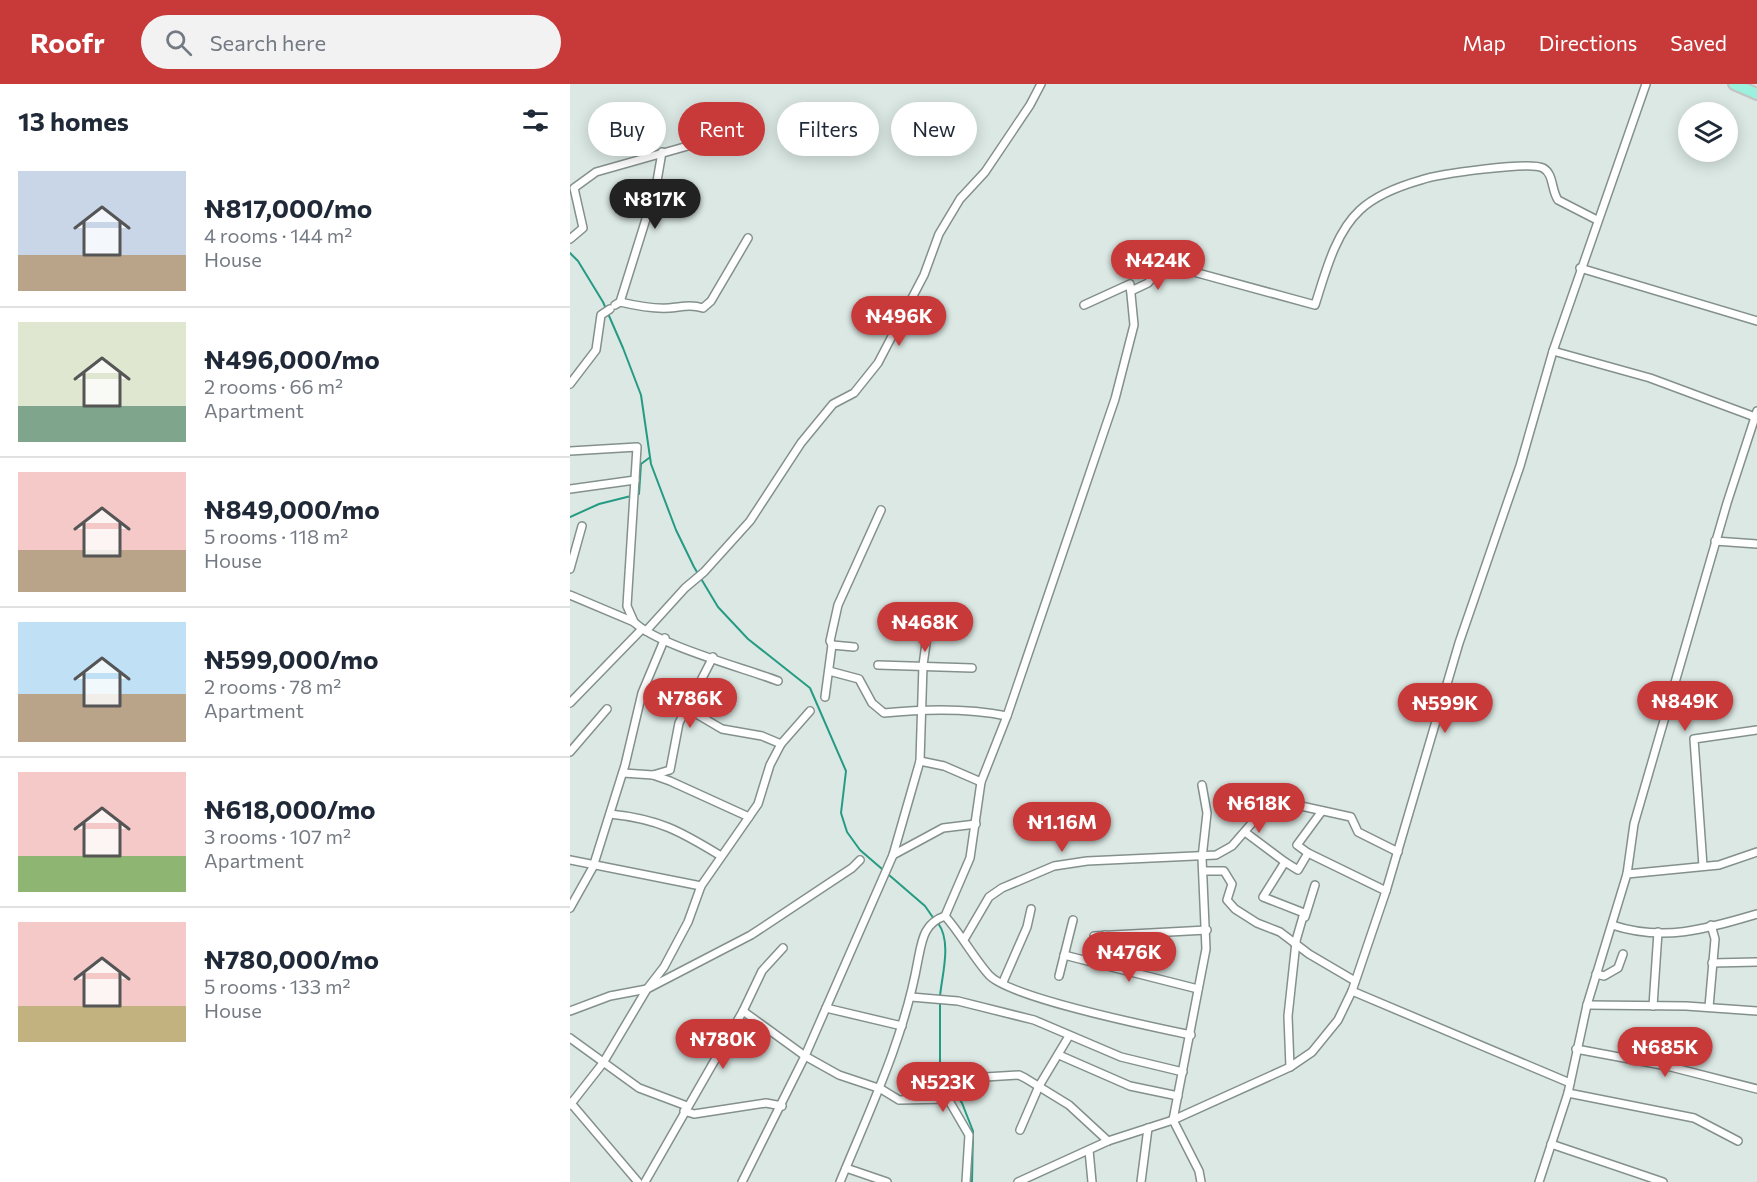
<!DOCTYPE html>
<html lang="en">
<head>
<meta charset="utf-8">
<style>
	:root { --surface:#fff; --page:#f2f2f3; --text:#1f2937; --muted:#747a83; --line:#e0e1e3; --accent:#c8393a }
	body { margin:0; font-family:Commissioner,sans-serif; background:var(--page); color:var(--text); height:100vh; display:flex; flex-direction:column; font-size:22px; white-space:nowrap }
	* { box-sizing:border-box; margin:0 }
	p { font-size:20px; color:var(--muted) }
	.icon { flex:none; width:33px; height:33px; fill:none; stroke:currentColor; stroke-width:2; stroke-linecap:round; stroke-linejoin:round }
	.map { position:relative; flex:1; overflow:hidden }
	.side { display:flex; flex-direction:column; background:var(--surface); width:570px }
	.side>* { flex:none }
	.guide { position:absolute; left:18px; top:18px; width:570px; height:54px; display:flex; gap:12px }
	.controls { position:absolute; left:1108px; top:18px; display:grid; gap:12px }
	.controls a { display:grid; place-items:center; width:60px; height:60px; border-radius:50%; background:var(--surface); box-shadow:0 3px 15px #0003; font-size:30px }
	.price { position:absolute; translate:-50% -51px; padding:0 14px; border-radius:21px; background:var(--accent); color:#fff; font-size:20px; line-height:39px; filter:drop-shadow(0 2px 3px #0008) }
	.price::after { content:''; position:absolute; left:50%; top:36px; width:18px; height:14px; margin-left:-9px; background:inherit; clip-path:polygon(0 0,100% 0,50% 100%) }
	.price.current { background:#222; color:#fff }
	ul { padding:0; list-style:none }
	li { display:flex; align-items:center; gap:18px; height:150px; padding:0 18px }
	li+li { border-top:2px solid var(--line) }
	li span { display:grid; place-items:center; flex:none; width:168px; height:120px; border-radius:0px; color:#555 }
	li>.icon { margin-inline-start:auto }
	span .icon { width:72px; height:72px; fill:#fffc; stroke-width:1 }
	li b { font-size:26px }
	h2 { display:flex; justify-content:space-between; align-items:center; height:72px; padding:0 18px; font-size:26px }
	.pill { padding:0 21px; border-radius:27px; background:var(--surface); box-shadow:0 3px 15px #0003; font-size:21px; line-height:54px }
	.pill.current { background:var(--accent); color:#fff }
	header { display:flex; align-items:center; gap:36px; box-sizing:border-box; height:84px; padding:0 30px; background:var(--accent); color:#fff }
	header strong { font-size:28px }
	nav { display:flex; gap:33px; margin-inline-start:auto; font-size:21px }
	.search { width:420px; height:54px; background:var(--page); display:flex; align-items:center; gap:15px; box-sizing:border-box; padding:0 21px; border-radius:33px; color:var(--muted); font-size:22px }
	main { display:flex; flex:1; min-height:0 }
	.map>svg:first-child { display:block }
</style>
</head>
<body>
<header>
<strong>Roofr</strong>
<div class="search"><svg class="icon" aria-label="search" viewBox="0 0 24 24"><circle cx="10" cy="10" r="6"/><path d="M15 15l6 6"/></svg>Search here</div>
<nav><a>Map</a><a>Directions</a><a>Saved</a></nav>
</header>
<main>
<section class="side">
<h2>13 homes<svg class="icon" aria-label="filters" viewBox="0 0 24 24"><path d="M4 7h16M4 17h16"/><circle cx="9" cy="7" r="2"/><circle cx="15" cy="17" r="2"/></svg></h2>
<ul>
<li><span style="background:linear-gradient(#c9d6e8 70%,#b9a48a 0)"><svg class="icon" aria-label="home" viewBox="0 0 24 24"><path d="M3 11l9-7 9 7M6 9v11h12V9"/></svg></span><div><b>₦817,000/mo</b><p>4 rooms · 144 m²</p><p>House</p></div></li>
<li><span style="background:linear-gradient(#dfe7d0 70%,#7fa58c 0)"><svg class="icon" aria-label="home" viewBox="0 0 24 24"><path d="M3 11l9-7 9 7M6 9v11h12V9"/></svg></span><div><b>₦496,000/mo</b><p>2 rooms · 66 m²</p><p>Apartment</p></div></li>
<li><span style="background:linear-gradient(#f6c9c9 65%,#b9a48a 0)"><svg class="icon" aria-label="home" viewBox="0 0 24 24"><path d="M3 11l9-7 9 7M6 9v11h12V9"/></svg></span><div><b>₦849,000/mo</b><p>5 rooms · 118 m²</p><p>House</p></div></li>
<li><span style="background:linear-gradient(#bfe0f5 60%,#b9a48a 0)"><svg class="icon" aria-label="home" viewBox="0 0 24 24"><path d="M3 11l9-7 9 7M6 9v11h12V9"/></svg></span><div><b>₦599,000/mo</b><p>2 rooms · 78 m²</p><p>Apartment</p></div></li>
<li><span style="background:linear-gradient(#f6c9c9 70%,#8fb573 0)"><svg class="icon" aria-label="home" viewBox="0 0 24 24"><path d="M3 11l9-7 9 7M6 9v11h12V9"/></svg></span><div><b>₦618,000/mo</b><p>3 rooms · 107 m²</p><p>Apartment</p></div></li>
<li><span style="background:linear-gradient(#f6c9c9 70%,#c2b280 0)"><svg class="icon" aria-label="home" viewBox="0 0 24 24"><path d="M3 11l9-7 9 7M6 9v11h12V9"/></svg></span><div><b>₦780,000/mo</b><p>5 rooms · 133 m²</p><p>House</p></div></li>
</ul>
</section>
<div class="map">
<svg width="1187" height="1098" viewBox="0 0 1187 1098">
	<rect width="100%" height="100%" fill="#dbe8e4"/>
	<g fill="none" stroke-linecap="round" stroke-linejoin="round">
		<g stroke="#269b83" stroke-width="2">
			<path d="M 0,169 L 8,177 L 33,218 L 53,264 L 71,311 L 81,380 L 106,446 L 124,483 L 148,523 L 178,555 L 240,604 L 276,687 L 271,729 L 277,748 L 290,766 L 355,822 L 364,835"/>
			<path d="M 0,433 L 29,420 L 69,410 L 71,380 L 79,374"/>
			<path d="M 368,839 C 382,858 372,891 370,912"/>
			<path d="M 370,918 L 370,987 L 392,1019 L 403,1047 L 402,1098"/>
		</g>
		<g stroke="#84908c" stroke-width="10">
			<g id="minor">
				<path d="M 0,155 L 13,144 L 4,104 L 26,88 L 185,43"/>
				<path d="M 1010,184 L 1187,237"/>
				<path d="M 561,207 L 578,199 L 589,186 L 602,182 L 745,221 C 755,190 765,149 790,126 C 806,111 830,102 851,96 C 868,90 960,77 973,84 C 984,90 981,106 988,116 L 1027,136"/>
				<path d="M 50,218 L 86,103 L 92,68"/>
				<path d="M 45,221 L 50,218 C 67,222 82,225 99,224 C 112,223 120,220 133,224 L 141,217 L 178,154"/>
				<path d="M 514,221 L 560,200 L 564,241 L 545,315 L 437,632 L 411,698 L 400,774 L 375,832 C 391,850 403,873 419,891 C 440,914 583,943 621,951"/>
				<path d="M 983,267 L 1080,294 L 1185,333"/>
				<path d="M 0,300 L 26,266 L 31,231 L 40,225"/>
				<path d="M 0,367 L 67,363 L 57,522 L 64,538"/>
				<path d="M 0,405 L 65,396"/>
				<path d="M 1145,457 L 1187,460"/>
				<path d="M 0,485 L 12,442"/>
				<path d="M 0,511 L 64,538 C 87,561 174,584 208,597"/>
				<path d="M 76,547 L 115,504 L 134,488 L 180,437 L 231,359 L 263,320 L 284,309 L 308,279 L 354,191 L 369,150 L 390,115 L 415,88 L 460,21 L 471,0"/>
				<path d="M 262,561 L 284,563"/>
				<path d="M 308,581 L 402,584"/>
				<path d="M 259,587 L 289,595 L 302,619 L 314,629 C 355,625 398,624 437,632"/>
				<path d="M 255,613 L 262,561 L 260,557 L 268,521 L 311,426"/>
				<path d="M 0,619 L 72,545"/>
				<path d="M 118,625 L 152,645 L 192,652 L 211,660"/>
				<path d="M 0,668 L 37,625"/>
				<path d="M 350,677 L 374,682 L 411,698"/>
				<path d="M 53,689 L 83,691 L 100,697 L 179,733"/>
				<path d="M 83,691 L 100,686 L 109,639 L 143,573"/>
				<path d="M 40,730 C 89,735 110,747 151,772"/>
				<path d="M 675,748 L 715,778"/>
				<path d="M 738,769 L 816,807"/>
				<path d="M 323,771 L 373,744 L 406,740"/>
				<path d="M 0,776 L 131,802"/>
				<path d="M 1133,782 L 1124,655 L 1187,646"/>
				<path d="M 633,787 L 654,787 L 662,800 L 657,816 L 665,825 L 687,839 L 710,848 L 739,870 L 785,897"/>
				<path d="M 1057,790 L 1149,781 L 1187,768"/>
				<path d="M 0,824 L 23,783 L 55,681 L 72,609 L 95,554"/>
				<path d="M 735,833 L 745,801"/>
				<path d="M 1042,841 C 1094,858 1136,845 1187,830"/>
				<path d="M 524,852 L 637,846"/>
				<path d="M 395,854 L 419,813 L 432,804 L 484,782 L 517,777 L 646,771 L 662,762 L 695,724 L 731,722 L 781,733 L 788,748 L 828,768"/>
				<path d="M 725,860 L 734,829 L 693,813 L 715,778 L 728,786 L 738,769 L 727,761 L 752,727"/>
				<path d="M 494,871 L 628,905"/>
				<path d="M 1142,879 L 1187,878"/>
				<path d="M 533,880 L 535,851"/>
				<path d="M 1026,890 L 1034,892 L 1048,884 L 1053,870"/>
				<path d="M 489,892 L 503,836"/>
				<path d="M 433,898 L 457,843 L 461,825"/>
				<path d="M 782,907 L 1000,999"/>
				<path d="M 341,913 L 388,917 L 464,936 L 551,973 L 613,988"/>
				<path d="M 1017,921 L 1116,922 L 1187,927"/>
				<path d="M 1083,922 L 1088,848"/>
				<path d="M 1139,923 L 1145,855 L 1141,841"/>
				<path d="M 256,924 L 332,942"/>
				<path d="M 0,927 L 40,912 L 77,905 L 181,851 L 282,784 L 290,776"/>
				<path d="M 173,927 L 235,972 L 269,991 L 311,1005 L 329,1016 L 378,1015 L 399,1051 L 396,1098"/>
				<path d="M 0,954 L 69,1004 L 117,1022"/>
				<path d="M 1006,965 L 1097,982 L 1187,1005"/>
				<path d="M 489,971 L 560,1002 L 608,1012"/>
				<path d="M 720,983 L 718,932 L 726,858"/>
				<path d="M 415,993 L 449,991 L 455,994 L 499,1021 L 538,1057"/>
				<path d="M 998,1009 L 1124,1034 L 1168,1057"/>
				<path d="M 0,1018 L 68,1098"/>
				<path d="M 0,1021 L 33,979 L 77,905 L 94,883 L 118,838 L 131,802 L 188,720 L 200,681 L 211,660 L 240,627"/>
				<path d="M 114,1027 L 124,1030 L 196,1019 L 212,1022"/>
				<path d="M 450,1046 L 469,1002 L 499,952"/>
				<path d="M 981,1060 L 1093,1098"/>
				<path d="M 519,1066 L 522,1098"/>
				<path d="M 276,1084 L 317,1098"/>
				<path d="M 75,1098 L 173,927 L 192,887 L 213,864"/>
				<path d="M 172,1098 L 235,972 L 323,771 L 350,677 L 353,581 L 359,538"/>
				<path d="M 270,1098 C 300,1025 334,955 348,876 C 352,856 354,839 375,832"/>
				<path d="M 448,1098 L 538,1057 L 603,1036 L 720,983 L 742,968 L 768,936 L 782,907 L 816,807 L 889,559 L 950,382 L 983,267 L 1076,0"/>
				<path d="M 571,1098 L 578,1044"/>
				<path d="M 631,1098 L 629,1087 L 603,1036 L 636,865 L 632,774 L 637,729 L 632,701"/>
				<path d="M 969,1098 L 998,1009 L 1017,921 L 1057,790 L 1064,740 L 1157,419 L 1187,327"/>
			</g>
		</g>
		<g stroke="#c2c3c2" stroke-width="14">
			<path id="primary" d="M 1164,0 L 1187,10"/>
		</g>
		<use href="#minor" stroke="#fff" stroke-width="7"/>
		<use href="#primary" stroke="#9bf1dd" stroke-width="10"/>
	</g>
</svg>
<div class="controls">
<a><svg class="icon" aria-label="layers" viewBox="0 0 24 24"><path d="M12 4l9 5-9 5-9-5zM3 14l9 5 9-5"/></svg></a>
</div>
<b class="price current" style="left:85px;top:146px">₦817K</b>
<b class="price" style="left:588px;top:207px">₦424K</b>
<b class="price" style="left:329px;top:263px">₦496K</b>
<b class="price" style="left:355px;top:569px">₦468K</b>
<b class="price" style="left:120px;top:645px">₦786K</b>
<b class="price" style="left:1115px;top:648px">₦849K</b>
<b class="price" style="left:875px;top:650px">₦599K</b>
<b class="price" style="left:689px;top:750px">₦618K</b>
<b class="price" style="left:492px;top:769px">₦1.16M</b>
<b class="price" style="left:559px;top:899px">₦476K</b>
<b class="price" style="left:153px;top:986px">₦780K</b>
<b class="price" style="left:1095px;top:994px">₦685K</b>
<b class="price" style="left:373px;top:1029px">₦523K</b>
<div class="guide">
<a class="pill">Buy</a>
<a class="pill current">Rent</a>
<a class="pill">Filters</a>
<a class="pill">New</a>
</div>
</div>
</main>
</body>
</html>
